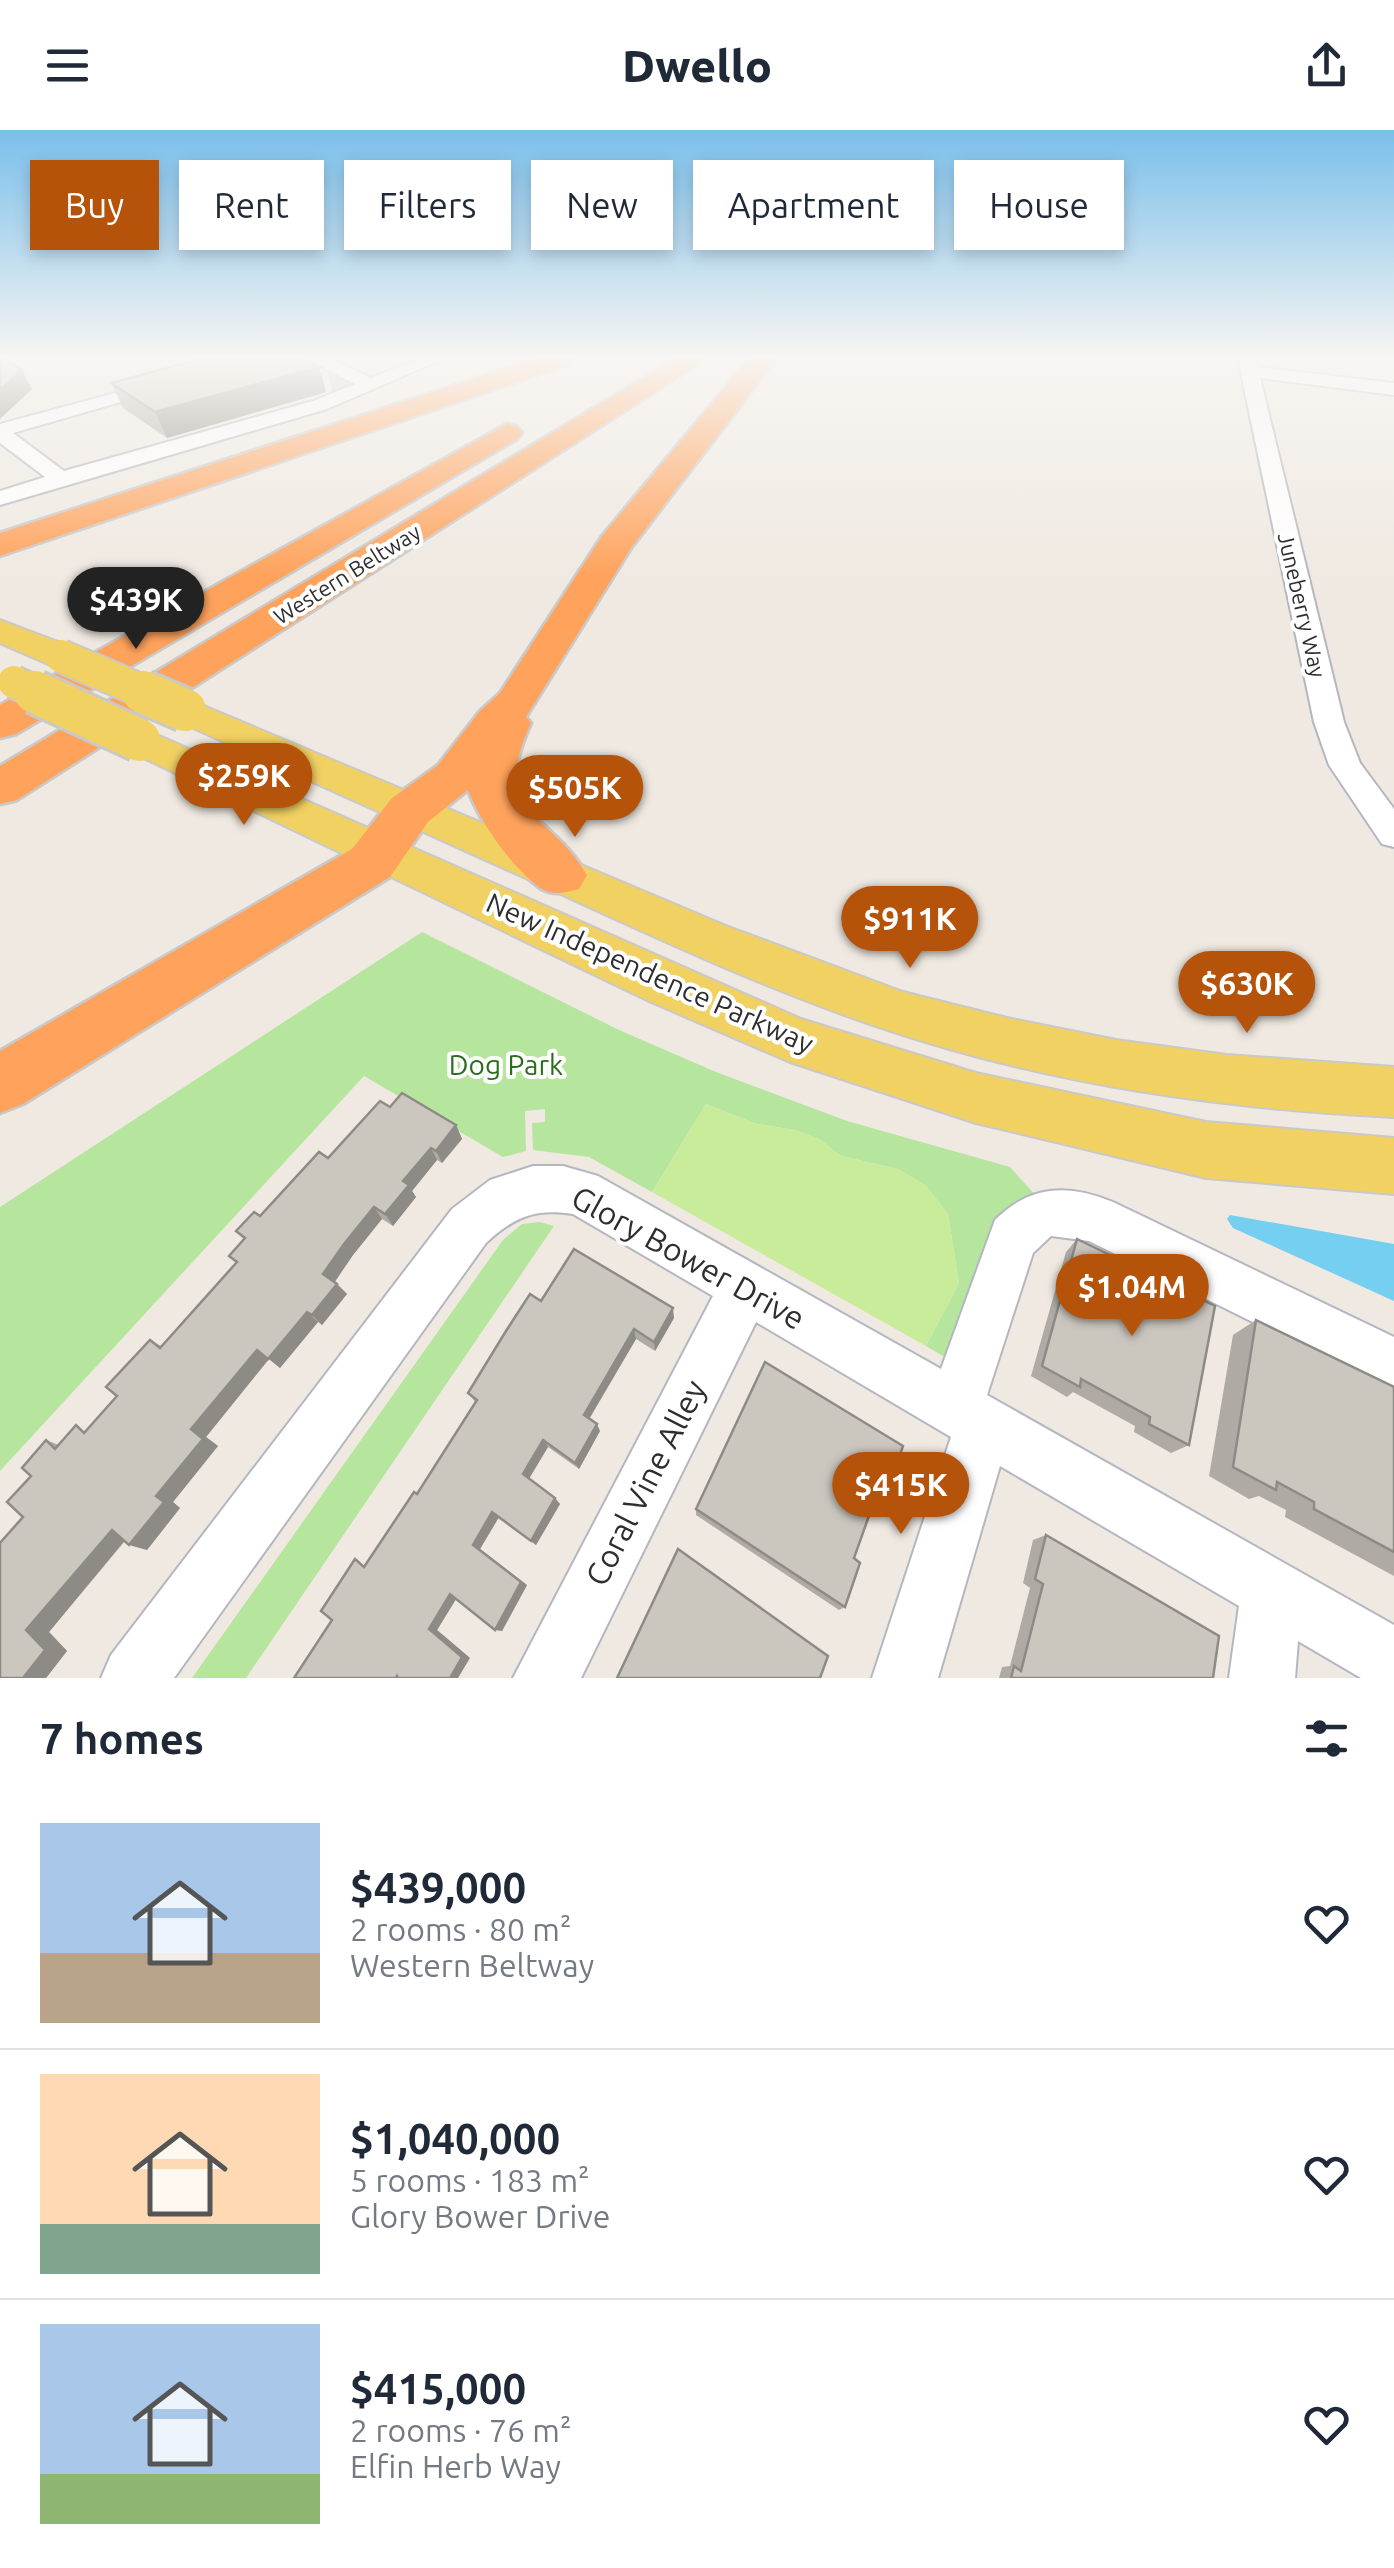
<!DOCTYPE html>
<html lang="en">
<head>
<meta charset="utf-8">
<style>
	:root { --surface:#fff; --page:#f2f2f3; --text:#1f2937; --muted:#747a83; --line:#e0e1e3; --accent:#b45309 }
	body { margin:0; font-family:Ubuntu,sans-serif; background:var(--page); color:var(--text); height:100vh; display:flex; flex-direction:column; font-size:38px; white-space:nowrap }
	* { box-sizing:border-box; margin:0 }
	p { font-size:32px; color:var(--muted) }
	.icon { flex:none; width:55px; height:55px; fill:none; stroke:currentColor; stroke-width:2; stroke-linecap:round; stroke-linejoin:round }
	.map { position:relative; height:1548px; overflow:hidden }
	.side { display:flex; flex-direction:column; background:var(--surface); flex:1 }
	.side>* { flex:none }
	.top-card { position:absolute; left:30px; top:30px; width:1335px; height:90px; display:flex; gap:20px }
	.price { position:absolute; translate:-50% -85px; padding:0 22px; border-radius:35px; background:var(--accent); color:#fff; font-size:32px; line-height:65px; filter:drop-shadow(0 2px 5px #0008) }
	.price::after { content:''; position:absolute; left:50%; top:60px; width:30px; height:22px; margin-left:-15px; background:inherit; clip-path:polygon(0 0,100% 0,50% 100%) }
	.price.on { background:#222; color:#fff }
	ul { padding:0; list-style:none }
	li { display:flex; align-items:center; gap:30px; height:250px; padding:0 40px }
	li+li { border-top:2px solid var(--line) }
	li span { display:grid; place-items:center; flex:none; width:280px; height:200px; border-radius:0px; color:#555 }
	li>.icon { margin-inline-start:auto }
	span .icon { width:120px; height:120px; fill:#fffc; stroke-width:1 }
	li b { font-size:42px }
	h2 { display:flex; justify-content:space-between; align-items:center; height:120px; padding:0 40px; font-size:42px }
	.chip { padding:0 35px; border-radius:0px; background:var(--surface); box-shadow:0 5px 15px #0003; font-size:35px; line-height:90px }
	.chip.on { background:var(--accent); color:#fff }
	header { display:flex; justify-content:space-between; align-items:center; height:130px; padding:0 40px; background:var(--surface); font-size:45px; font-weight:800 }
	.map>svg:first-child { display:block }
</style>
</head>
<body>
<header><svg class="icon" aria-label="menu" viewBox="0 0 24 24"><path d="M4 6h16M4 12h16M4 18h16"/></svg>Dwello<svg class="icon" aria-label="share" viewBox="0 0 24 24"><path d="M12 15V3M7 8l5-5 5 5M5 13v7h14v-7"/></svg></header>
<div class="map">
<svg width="1394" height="1548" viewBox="0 0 1394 1548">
	<rect width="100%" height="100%" fill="#efe9e1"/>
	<g fill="#b6e59e">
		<path d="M 422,802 L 619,900 L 716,942 L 847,991 L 1010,1037 L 1037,1067 L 948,1229 L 926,1216 L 959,1153 L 948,1084 L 926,1056 L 898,1039 L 841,1026 L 819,1009 L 795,1000 L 757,994 L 706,974 L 652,1062 L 589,1027 L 533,1020 L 532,993 L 545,992 L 545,979 L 525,981 L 526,1021 L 503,1027 L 364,946 L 0,1341 L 0,1077 Z"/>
		<path d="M 540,1092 L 554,1096 L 246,1548 L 192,1548 L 503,1110 L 522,1094 Z"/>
	</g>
	<path fill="#c9ec9a" d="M 706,974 L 757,994 L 795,1000 L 819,1009 L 841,1026 L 898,1039 L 926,1056 L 948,1084 L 959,1153 L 926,1216 L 652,1062 Z"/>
	<path fill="#75cff0" d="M 1230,1085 L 1394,1114 L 1394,1171 L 1233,1098 L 1227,1089 Z"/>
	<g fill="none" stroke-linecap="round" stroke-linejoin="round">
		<path stroke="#c8c4bd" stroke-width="20" stroke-dasharray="20 10" stroke-linecap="butt" d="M 276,229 L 324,253 L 352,246"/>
		<g stroke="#b4b7c1" stroke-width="4">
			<g id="minor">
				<path d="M 241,229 L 270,229 L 13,303 L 64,341 L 313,271 L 355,254 L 307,229 L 331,229 L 371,248 L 418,229 L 443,229 L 327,279 L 0,375 L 0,361 L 45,347 L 0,313 L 0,294 Z"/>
				<path d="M 1238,229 L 1256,229 L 1258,237 L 1394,253 L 1394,265 L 1260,248 L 1344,592 L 1360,633 L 1394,679 L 1394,717 L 1382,714 L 1329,635 L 1314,592 Z"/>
				<path d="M 533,1036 L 563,1036 L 598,1046 L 941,1239 L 995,1090 C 1031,1054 1069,1054 1113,1072 L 1394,1207 L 1394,1262 L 1089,1111 L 1051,1106 L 1033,1123 L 987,1265 L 1394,1495 L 1394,1548 L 1361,1548 L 1298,1511 L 1295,1548 L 1229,1548 L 1239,1476 L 1000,1336 L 938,1548 L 872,1548 L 951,1307 L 756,1192 L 581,1548 L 513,1548 L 713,1166 L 573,1084 C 535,1078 514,1087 486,1113 L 174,1548 L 101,1548 L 111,1525 L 452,1079 L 490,1050 Z"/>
			</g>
		</g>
		<g stroke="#c9c9c9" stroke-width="4">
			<g id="major">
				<path d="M 0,490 L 74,518 L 79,526 L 74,534 L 61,537 L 48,534 L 0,513 Z"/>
				<path d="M 185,568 L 726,796 L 903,862 L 1007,888 L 1116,910 L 1227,925 L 1394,937 L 1394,987 C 1245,980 1096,961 953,920 C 813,881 683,820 552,760 C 425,702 298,646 171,588 L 166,580 L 171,572 Z"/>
				<path d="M 139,597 L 801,889 L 976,943 L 1206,992 L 1394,1008 L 1394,1064 L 1206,1048 L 976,993 L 790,932 L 649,871 L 125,619 L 119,610 L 125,601 Z"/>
			</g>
		</g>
		<g stroke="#c9c9c9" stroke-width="5">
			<g id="highway">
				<path d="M 535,229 L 574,229 L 570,234 L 0,426 L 0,403 Z"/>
				<path d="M 675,229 L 706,229 L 17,670 L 0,674 L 0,636 Z"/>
				<path d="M 749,229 L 776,229 L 631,418 L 526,587 L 531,593 C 488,687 550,680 587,745 L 579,759 C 565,763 553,766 540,758 C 512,738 480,692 468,660 L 428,692 L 390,747 L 23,974 L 0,983 L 0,921 L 352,719 L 392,668 L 438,635 L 480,581 L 500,563 L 602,406 Z"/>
				<path d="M 507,294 L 517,297 L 522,303 L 517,309 L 16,604 L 0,608 L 0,575 Z"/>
			</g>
		</g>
		<use href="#minor" fill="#fff" fill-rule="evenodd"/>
		<use href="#major" fill="#f2d163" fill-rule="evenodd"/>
		<use href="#highway" fill="#ffa35c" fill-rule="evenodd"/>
		<g stroke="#c9c9c9" stroke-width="36" stroke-linecap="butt">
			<g id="major-bridge-far1">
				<path d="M 61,526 L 149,564"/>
				<path d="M 14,552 L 40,564"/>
			</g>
		</g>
		<g stroke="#c9c9c9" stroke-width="48" stroke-linecap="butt">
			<g id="major-bridge">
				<path d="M 35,562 L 139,610"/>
				<path d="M 143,562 L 185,580"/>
			</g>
		</g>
		<use href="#major-bridge-far1" stroke="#f2d163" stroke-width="32"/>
		<use href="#major-bridge" stroke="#f2d163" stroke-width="42"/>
	</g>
	<g fill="#afaba4">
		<path d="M 319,237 L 326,262 L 167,308 L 123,278 L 111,253 Z"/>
		<path d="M 390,977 L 456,995 L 462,1009 L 442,1033 L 437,1030 L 412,1061 L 416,1067 L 393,1096 L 382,1089 L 353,1125 L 335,1152 L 347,1164 L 322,1195 L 318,1192 L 280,1238 L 269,1229 L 206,1307 L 218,1316 L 173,1372 L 180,1378 L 147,1420 L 125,1411 L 49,1502 L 67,1521 L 46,1548 L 0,1548 L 23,1387 L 31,1346 L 46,1310 L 59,1315 L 87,1300 L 117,1266 L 150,1210 L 161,1216 L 237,1132 L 229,1126 L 244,1109 L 236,1101 L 260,1086 Z"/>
		<path d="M 1077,1109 L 1189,1315 L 1171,1323 L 1134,1302 L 1135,1296 L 1073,1262 L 1067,1267 L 1031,1246 L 1066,1122 Z"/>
		<path d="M 541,1171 L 674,1188 L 655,1221 L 636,1209 L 590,1288 L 600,1301 L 579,1339 L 548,1317 L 529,1349 L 560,1374 L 536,1415 L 499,1387 L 480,1419 L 527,1455 L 502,1501 L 456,1469 L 437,1500 L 470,1528 L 332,1490 L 367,1433 L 417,1364 L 476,1273 L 468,1263 Z"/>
		<path d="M 1256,1190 L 1394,1257 L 1394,1446 L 1285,1387 L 1286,1380 L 1259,1366 L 1249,1369 L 1209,1346 L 1233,1205 Z"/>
		<path d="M 765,1232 L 889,1357 L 882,1363 L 878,1361 L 854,1428 L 845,1477 L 839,1480 L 696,1385 L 696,1379 Z"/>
		<path d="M 1046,1405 L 1213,1548 L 999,1548 L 1002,1537 L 1010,1536 L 1030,1458 L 1023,1453 L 1033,1410 Z"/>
	</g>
	<g fill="#8e8b86">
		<path d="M 319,237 L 326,262 L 167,308 L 155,282 Z"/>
		<path d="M 22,240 L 32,259 L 0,289 L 0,260 Z"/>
		<path d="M 456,995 L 462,1009 L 442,1033 L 436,1021 Z"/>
		<path d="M 431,1018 L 437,1030 L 412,1061 L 416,1067 L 393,1096 L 385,1084 L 403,1051 Z"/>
		<path d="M 374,1077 L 382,1089 L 353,1125 L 333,1154 L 323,1144 L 344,1114 Z"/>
		<path d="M 337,1154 L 347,1164 L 322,1195 L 312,1185 Z"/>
		<path d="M 673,1178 L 674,1188 L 655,1221 L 654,1212 Z"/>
		<path d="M 307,1182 L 318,1192 L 280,1238 L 269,1229 L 206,1307 L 218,1316 L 173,1372 L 180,1378 L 147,1420 L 129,1415 L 191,1299 L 257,1220 Z"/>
		<path d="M 634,1199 L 636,1209 L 587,1292 L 584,1285 Z"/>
		<path d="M 597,1294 L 600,1301 L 579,1339 L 575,1333 Z"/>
		<path d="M 543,1310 L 548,1317 L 528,1350 L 523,1344 Z"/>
		<path d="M 555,1368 L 560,1374 L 536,1415 L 531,1411 Z"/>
		<path d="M 492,1382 L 499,1387 L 480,1419 L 527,1455 L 502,1501 L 495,1500 L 473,1415 Z"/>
		<path d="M 112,1400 L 130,1404 L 49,1502 L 67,1521 L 46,1548 L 23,1548 L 26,1500 Z"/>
		<path d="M 450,1464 L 458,1466 L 437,1500 L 470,1528 L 458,1548 L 450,1548 L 429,1499 Z"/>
	</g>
	<g fill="#cbc7bf" stroke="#8e8b86" stroke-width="2.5">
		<path d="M 0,229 L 5,229 L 22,240 L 0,260 Z"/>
		<path d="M 201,229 L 305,229 L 319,237 L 155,282 L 111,253 Z"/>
		<path d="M 402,963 L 456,995 L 436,1021 L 431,1018 L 403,1051 L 409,1055 L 385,1084 L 374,1077 L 344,1114 L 323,1144 L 337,1154 L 312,1185 L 307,1182 L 268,1229 L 257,1220 L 191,1299 L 203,1309 L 156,1366 L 164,1372 L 129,1415 L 112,1400 L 26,1500 L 45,1520 L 23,1548 L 0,1548 L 0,1413 L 23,1387 L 7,1372 L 31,1346 L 22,1338 L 46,1310 L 55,1319 L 76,1295 L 84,1303 L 117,1266 L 106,1257 L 150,1210 L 160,1218 L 237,1132 L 229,1126 L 245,1108 L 236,1101 L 254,1082 L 260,1086 L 319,1022 L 328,1028 L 380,971 L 390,977 Z"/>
		<path d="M 1077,1109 L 1215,1176 L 1189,1315 L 1149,1294 L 1150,1287 L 1081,1249 L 1080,1257 L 1042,1236 Z"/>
		<path d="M 574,1119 L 673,1178 L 654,1212 L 634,1199 L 584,1285 L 597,1294 L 575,1333 L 543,1310 L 523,1344 L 555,1368 L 531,1411 L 492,1382 L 473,1415 L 521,1452 L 495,1500 L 450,1464 L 429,1499 L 462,1527 L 450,1548 L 398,1548 L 397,1546 L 396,1548 L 294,1548 L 332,1490 L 321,1481 L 355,1429 L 364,1437 L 414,1362 L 417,1364 L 477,1270 L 468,1263 L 506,1201 L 530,1164 L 541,1171 Z"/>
		<path d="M 1256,1190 L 1394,1257 L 1394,1422 L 1314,1379 L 1314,1372 L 1277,1352 L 1276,1360 L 1233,1337 Z"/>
		<path d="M 765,1232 L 903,1316 L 889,1357 L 881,1352 L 854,1428 L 860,1433 L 845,1477 L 696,1379 Z"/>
		<path d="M 1046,1405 L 1219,1506 L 1213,1548 L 1011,1548 L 1014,1536 L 1021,1541 L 1043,1454 L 1035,1449 Z"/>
		<path d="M 678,1419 L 828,1526 L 820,1548 L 617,1548 Z"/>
	</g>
	<linearGradient id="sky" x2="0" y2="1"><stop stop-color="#7abfeb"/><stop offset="0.51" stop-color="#f8f5f2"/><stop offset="1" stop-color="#f8f5f2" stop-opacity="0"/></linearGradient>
	<rect width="1394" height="446" fill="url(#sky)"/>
	<g text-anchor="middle" stroke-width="8" stroke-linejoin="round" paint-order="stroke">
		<g font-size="22" fill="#2e2e2e" stroke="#fff">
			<text transform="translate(347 444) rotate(-32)" y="8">Western Beltway</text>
			<text transform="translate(1302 475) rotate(77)" y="8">Juneberry Way</text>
		</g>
		<g font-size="28" fill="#2e2e2e" stroke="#fff">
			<text transform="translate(650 843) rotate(24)" y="10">New Independence Parkway</text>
		</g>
		<g font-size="28" fill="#2c6e1b" stroke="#fff">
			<text x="506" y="945">Dog Park</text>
		</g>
		<g font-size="32" fill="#2e2e2e" stroke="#fff">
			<text transform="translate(688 1128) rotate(29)" y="11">Glory Bower Drive</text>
			<text transform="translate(646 1353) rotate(-63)" y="11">Coral Vine Alley</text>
		</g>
	</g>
</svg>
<b class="price on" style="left:136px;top:522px">$439K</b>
<b class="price" style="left:244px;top:698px">$259K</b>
<b class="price" style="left:575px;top:710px">$505K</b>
<b class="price" style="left:910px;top:841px">$911K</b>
<b class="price" style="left:1247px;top:906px">$630K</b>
<b class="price" style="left:1132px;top:1209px">$1.04M</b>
<b class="price" style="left:901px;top:1407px">$415K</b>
<div class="top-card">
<a class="chip on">Buy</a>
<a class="chip">Rent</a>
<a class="chip">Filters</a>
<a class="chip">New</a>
<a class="chip">Apartment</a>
<a class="chip">House</a>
</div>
</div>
<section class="side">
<h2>7 homes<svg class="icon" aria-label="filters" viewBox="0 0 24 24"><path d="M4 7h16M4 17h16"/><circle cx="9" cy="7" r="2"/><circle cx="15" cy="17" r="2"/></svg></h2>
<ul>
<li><span style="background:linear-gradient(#a9c7e8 65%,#b9a48a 0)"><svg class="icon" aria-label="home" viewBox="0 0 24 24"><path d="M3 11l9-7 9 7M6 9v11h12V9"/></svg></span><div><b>$439,000</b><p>2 rooms · 80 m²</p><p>Western Beltway</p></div><svg class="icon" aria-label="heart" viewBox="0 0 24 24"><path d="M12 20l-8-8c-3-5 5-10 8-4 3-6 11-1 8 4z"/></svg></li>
<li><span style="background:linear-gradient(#ffd9b3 75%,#7fa58c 0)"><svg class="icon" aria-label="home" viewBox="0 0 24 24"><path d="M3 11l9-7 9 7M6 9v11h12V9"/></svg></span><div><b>$1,040,000</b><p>5 rooms · 183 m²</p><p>Glory Bower Drive</p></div><svg class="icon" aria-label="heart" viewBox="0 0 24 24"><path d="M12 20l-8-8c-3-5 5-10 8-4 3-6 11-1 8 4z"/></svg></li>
<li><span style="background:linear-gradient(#a9c7e8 75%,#8fb573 0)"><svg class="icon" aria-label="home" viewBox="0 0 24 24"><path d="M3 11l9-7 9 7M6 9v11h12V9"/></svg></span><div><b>$415,000</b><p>2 rooms · 76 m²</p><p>Elfin Herb Way</p></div><svg class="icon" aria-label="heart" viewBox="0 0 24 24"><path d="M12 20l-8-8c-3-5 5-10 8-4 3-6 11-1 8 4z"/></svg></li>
</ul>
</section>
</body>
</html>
